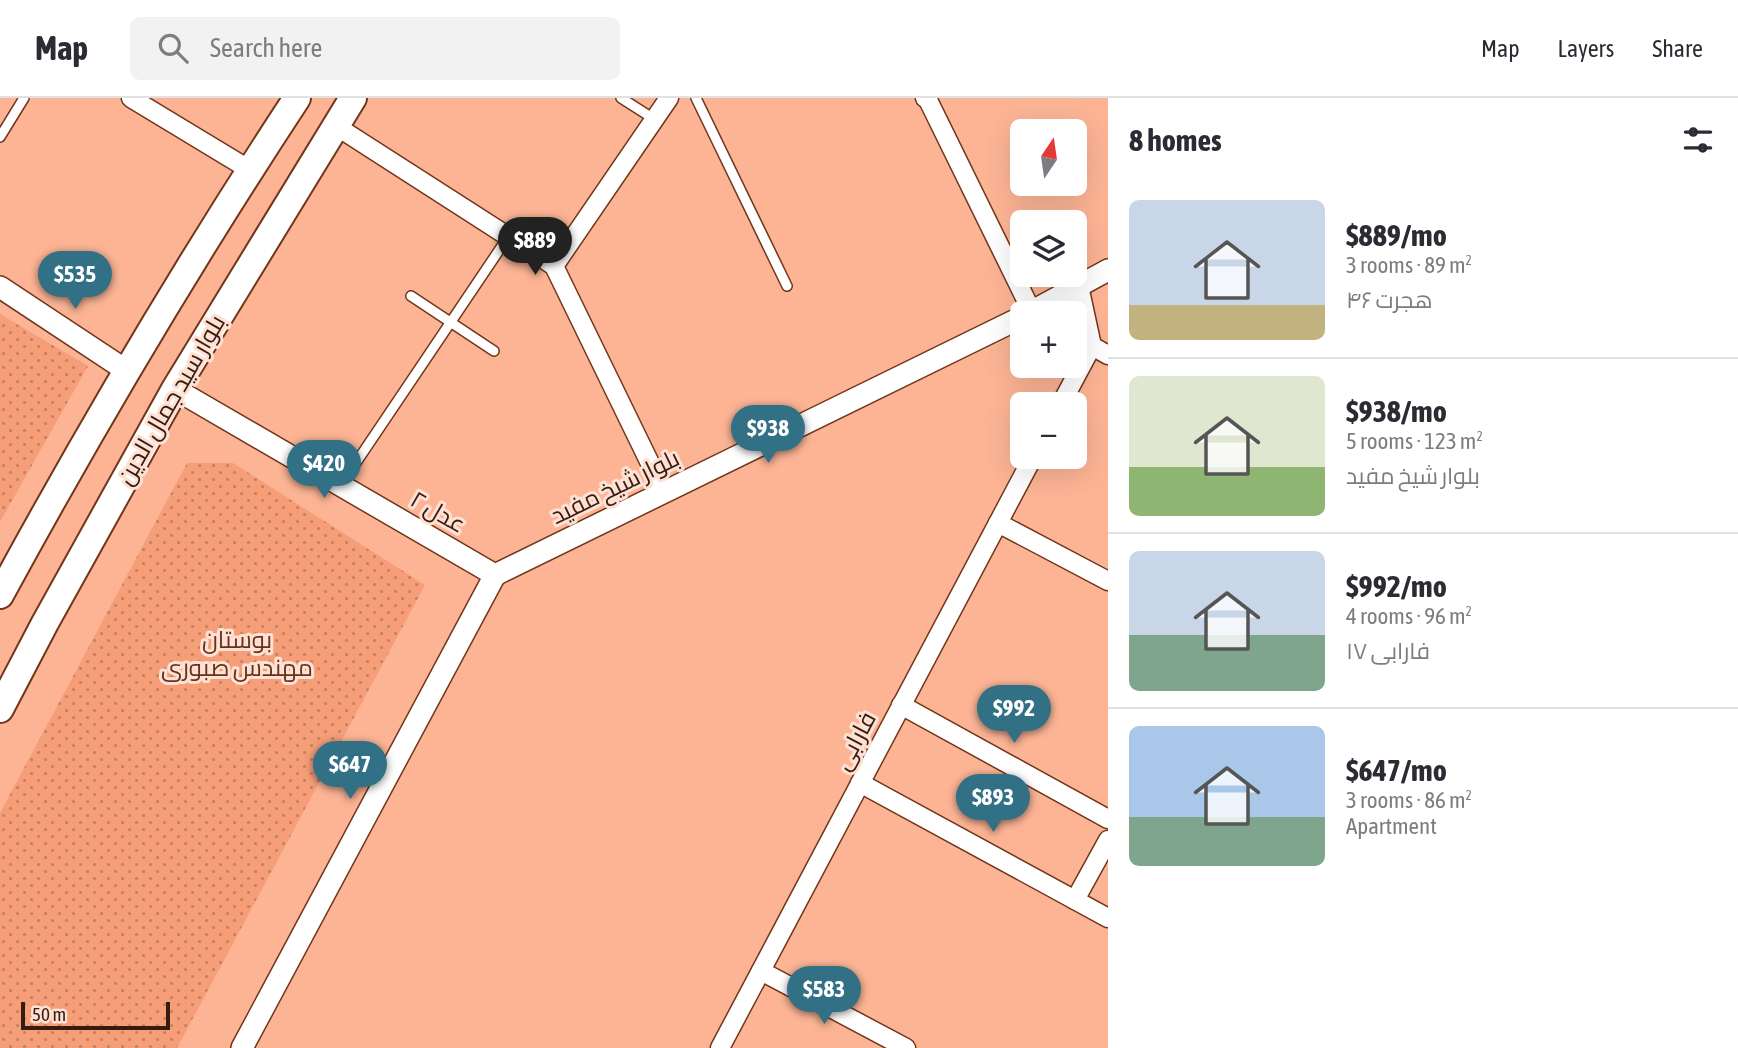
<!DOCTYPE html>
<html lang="en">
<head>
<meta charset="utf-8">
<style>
	:root { --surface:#fff; --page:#f2f2f3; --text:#2b2b33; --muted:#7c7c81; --line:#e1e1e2; --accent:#327086 }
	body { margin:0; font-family:"Asap Condensed",Cairo,sans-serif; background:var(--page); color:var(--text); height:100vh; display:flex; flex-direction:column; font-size:26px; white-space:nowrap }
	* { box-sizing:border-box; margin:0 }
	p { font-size:23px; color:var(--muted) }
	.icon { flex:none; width:38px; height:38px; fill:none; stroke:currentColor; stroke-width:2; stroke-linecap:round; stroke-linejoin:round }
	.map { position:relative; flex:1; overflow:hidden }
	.sheet { display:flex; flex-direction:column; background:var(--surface); width:630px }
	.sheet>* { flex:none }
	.needle { width:46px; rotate:13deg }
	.controls { position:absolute; left:1010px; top:21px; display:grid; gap:14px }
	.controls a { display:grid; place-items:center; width:77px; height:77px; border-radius:10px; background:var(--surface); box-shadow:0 7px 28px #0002; font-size:35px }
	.scale { position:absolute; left:21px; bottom:18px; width:149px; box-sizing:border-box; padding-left:7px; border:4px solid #361b0f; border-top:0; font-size:19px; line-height:24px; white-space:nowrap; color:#361b0f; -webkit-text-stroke:5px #ffe1d4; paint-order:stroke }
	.price { position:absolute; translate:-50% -60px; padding:0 16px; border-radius:24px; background:var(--accent); color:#fff; font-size:23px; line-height:46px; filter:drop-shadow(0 2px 4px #0008) }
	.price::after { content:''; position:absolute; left:50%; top:42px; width:21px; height:16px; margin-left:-10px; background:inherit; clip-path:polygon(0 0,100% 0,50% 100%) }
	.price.active { background:#222; color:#fff }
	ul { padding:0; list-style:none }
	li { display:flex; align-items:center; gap:21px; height:175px; padding:0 21px }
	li+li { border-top:2px solid var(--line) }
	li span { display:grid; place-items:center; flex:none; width:196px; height:140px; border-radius:10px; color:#555 }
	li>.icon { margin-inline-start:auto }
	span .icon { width:84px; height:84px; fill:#fffc; stroke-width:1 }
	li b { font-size:30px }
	h2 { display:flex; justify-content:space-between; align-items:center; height:84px; padding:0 21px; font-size:30px }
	header { display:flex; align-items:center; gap:42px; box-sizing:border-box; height:98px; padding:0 35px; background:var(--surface); border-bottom:2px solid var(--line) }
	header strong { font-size:33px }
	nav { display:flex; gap:38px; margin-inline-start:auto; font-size:24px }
	.search { width:490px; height:63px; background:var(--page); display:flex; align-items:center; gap:18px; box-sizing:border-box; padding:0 24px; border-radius:10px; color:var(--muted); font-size:26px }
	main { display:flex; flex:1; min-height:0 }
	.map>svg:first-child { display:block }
</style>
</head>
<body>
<header>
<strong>Map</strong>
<div class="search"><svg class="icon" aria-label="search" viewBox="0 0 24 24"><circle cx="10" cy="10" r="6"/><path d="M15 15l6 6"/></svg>Search here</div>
<nav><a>Map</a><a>Layers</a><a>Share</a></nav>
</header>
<main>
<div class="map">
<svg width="1108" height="950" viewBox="0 0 1108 950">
	<defs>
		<pattern id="green-dots" width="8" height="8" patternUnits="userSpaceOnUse" patternTransform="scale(1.75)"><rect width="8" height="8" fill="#f59e78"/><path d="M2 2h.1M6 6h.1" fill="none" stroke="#c78061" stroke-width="1.8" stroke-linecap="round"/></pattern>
	</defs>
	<rect width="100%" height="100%" fill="#fcb495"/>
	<g fill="url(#green-dots)">
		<path d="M 0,216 L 88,268 L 0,424 Z"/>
		<path d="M 187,365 L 233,365 L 425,487 L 177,950 L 0,950 L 0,715 Z"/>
	</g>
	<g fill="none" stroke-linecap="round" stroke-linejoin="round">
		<g stroke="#713519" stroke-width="12">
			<g id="service">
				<path d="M 621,0 L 654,21"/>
				<path d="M 696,0 L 787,188"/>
				<path d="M 0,39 L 24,0"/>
				<path d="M 411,198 L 494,253"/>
				<path d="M 341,387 L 508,139"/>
			</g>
		</g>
		<g stroke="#713519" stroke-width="21">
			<g id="minor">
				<path d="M 131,0 L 250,72"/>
				<path d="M 925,0 L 928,2 L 1032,214"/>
				<path d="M 336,28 L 554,168 L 664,394"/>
				<path d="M 554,168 L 669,0"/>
				<path d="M 1092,248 L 1108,257"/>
				<path d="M 1061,306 L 1092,248 L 1079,188"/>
				<path d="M 998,425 L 1108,483"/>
				<path d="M 901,607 L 1108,721"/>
				<path d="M 860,685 L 1108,820"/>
				<path d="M 1075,802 L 1108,742"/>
				<path d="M 761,873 L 906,950"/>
				<path d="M 720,950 L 1033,359"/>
			</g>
		</g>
		<g stroke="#713519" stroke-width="24">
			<g id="tertiary">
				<path d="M 0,189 L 127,273"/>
				<path d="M 1029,215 L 1108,172"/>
				<path d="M 175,291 L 495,477"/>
				<path d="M 495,477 L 1022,219"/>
				<path d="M 242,950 L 495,477"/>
			</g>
		</g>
		<g stroke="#713519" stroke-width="30">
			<g id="primary">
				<path d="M 0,497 C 92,328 191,161 297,0"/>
				<path d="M 0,611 L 45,525 L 175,291 L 353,0"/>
			</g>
		</g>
		<use href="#service" stroke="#fff" stroke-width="9"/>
		<use href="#minor" stroke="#fff" stroke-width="18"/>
		<use href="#tertiary" stroke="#fff" stroke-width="21"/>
		<use href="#primary" stroke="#fff" stroke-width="26"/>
	</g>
	<g text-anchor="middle" stroke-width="6" stroke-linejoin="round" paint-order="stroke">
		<g font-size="24" fill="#361b0f" stroke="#ffe1d4">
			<text transform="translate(171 302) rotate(-60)" y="8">بلوار سید جمال الدین</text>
			<text transform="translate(615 389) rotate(-26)" y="8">بلوار شیخ مفید</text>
			<text transform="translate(438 414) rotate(30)" y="8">عدل ۲</text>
			<text transform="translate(855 643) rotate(-62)" y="8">فارابی</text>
		</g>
		<g font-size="24" fill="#63331d" stroke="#ffe1d4">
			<text x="237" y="550">بوستان<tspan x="237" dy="28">مهندس صبوری</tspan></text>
		</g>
	</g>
</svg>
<div class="controls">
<a><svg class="needle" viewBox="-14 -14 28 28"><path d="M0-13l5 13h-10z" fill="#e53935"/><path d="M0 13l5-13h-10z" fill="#7c7c81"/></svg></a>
<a><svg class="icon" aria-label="layers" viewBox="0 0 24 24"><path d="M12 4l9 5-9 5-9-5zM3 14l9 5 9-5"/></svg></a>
<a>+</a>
<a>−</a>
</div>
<div class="scale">50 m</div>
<b class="price active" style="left:535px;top:179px">$889</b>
<b class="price" style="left:75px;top:213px">$535</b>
<b class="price" style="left:768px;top:367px">$938</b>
<b class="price" style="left:324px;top:402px">$420</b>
<b class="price" style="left:1014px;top:647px">$992</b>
<b class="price" style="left:350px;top:703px">$647</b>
<b class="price" style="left:993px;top:736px">$893</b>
<b class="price" style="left:824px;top:928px">$583</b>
</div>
<section class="sheet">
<h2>8 homes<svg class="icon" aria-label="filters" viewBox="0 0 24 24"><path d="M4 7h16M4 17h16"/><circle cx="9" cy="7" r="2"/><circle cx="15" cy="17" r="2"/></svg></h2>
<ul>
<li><span style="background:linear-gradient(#c9d6e8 75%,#c2b280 0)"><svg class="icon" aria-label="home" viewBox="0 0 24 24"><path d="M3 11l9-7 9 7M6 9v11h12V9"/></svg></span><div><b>$889/mo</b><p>3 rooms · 89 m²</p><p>هجرت ۴۶</p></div></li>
<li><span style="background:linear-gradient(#dfe7d0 65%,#8fb573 0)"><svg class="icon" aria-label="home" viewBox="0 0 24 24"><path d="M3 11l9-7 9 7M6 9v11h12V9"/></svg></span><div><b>$938/mo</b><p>5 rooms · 123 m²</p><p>بلوار شیخ مفید</p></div></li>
<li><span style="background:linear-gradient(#c9d6e8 60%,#7fa58c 0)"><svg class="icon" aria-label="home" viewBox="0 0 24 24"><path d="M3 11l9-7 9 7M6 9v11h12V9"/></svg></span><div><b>$992/mo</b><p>4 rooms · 96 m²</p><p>فارابی ۱۷</p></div></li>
<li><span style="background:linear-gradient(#a9c7e8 65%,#7fa58c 0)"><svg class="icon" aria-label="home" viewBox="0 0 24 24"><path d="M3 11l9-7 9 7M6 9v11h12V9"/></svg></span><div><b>$647/mo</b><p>3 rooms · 86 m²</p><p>Apartment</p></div></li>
</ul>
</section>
</main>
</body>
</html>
